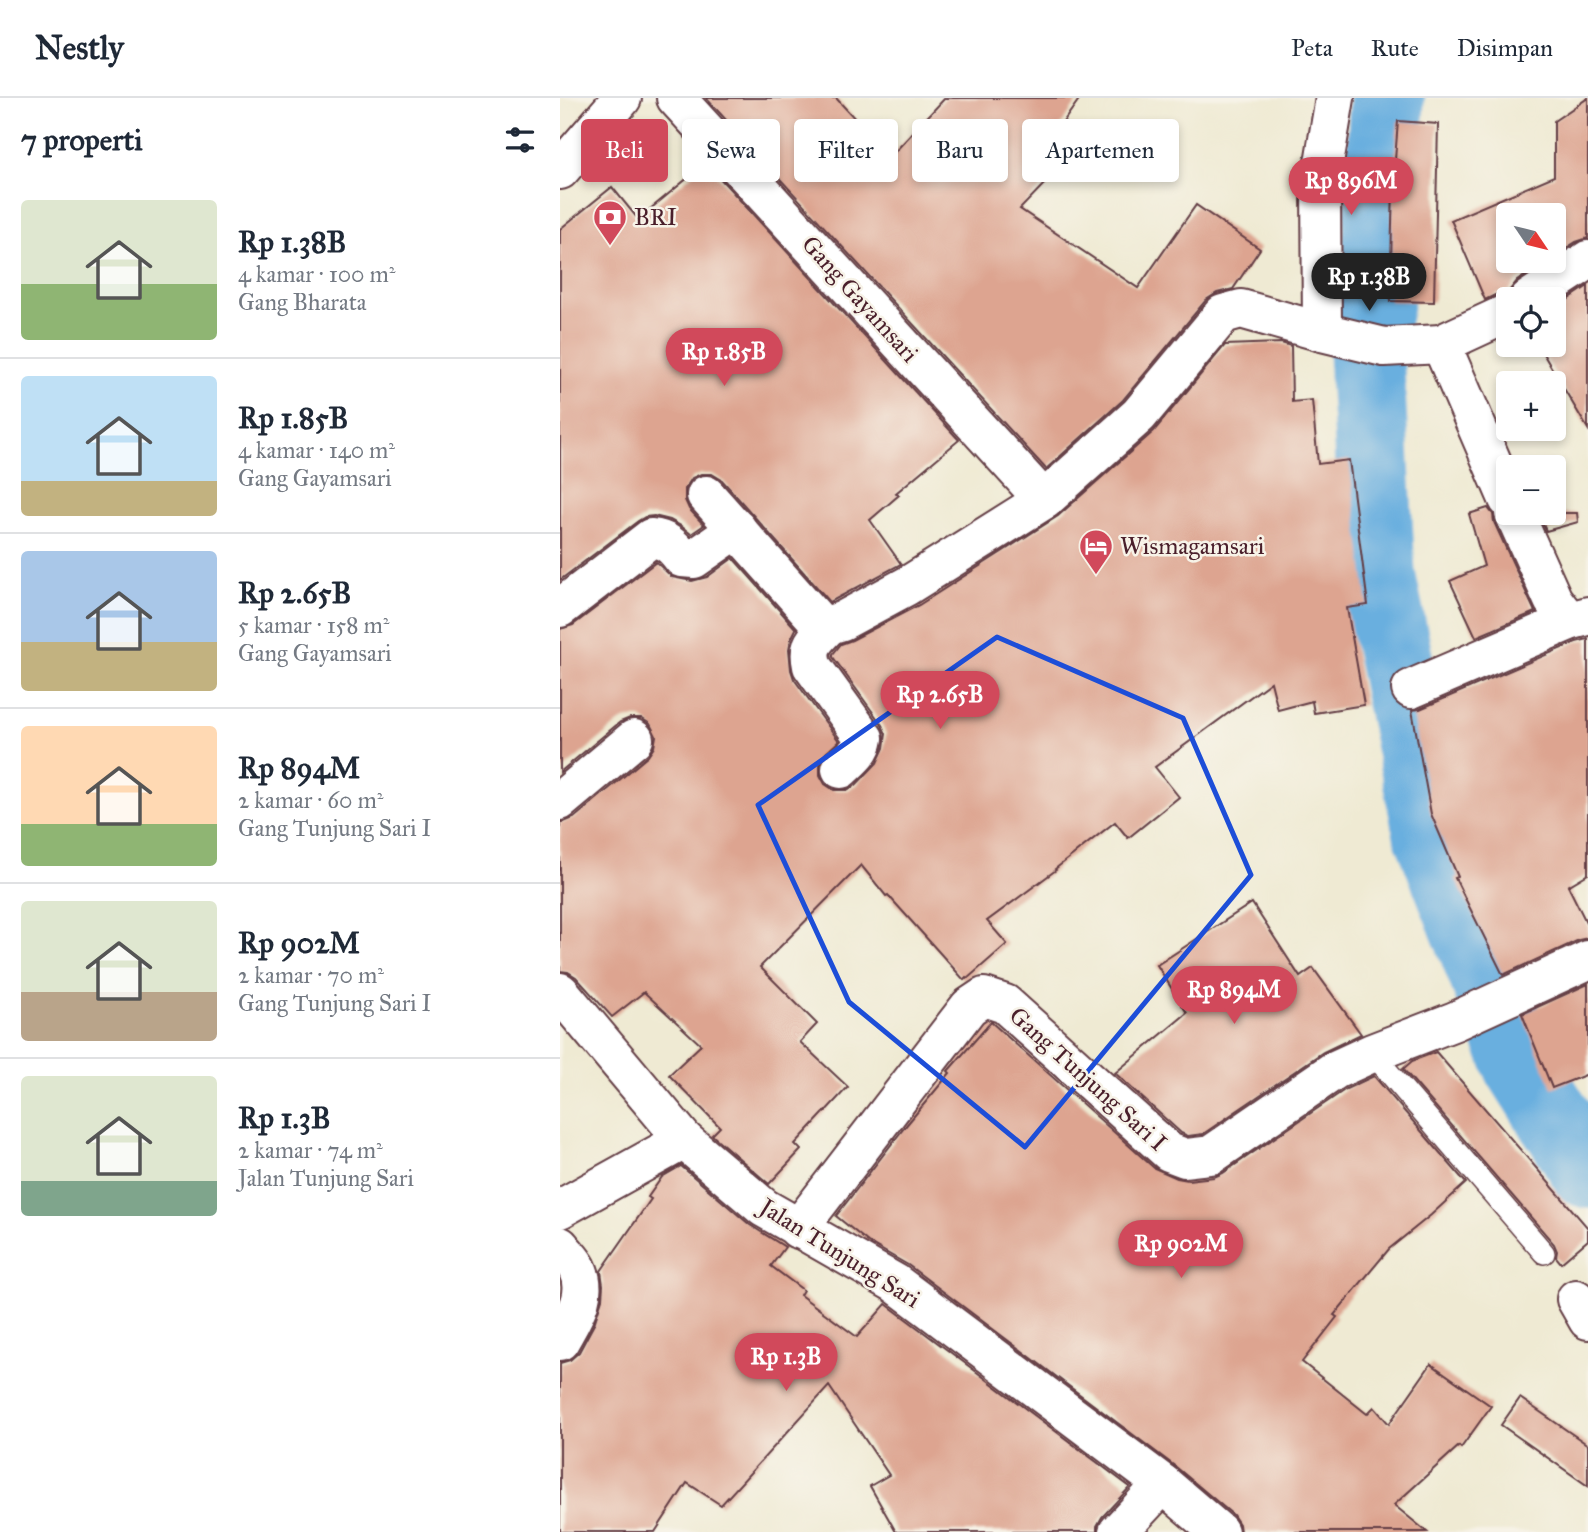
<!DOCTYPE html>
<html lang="id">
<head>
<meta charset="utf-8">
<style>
	:root { --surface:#fff; --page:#f6f6f7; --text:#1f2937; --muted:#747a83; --line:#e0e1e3; --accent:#d1495b }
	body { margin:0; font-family:"IM FELL Great Primer",serif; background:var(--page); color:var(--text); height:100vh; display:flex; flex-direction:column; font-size:26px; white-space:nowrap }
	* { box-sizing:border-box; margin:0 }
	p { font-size:23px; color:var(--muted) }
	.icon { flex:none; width:38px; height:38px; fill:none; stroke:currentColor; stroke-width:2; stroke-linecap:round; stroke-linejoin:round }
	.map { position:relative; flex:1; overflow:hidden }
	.details { display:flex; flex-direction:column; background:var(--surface); width:560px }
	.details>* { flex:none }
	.top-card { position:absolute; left:21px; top:21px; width:665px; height:63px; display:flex; gap:14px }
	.needle { width:46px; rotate:125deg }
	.buttons { position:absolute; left:936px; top:105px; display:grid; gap:14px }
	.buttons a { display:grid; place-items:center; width:70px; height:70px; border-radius:7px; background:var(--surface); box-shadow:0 4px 10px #0003; font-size:35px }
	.price { position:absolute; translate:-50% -60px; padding:0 16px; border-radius:24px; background:var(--accent); color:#fff; font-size:23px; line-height:46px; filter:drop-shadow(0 2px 4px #0008) }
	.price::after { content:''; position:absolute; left:50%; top:42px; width:21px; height:16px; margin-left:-10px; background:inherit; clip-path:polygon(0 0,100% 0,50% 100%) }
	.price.selected { background:#222; color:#fff }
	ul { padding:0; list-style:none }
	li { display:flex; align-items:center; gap:21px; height:175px; padding:0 21px }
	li+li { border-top:2px solid var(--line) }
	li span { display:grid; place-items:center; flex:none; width:196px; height:140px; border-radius:7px; color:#555 }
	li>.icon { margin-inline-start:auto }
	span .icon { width:84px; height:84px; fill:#fffc; stroke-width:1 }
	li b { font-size:30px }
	h2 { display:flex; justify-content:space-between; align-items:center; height:84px; padding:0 21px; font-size:30px }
	.chip { padding:0 24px; border-radius:7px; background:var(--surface); box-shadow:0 4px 10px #0003; font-size:24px; line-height:63px }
	.chip.selected { background:var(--accent); color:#fff }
	header { display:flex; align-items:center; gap:42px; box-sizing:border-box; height:98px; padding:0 35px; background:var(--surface); border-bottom:2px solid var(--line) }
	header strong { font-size:33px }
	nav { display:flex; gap:38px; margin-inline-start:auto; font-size:24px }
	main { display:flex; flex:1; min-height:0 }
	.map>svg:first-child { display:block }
</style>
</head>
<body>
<header>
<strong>Nestly</strong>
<nav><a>Peta</a><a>Rute</a><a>Disimpan</a></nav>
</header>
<main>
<section class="details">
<h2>7 properti<svg class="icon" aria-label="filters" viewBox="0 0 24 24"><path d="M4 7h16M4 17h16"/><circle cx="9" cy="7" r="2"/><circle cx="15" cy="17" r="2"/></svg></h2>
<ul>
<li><span style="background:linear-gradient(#dfe7d0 60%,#8fb573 0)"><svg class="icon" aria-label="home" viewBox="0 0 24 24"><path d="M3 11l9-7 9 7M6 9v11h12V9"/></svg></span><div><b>Rp 1.38B</b><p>4 kamar · 100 m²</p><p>Gang Bharata</p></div></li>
<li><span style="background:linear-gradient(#bfe0f5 75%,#c2b280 0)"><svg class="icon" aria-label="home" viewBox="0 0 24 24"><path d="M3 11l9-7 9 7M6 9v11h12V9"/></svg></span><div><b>Rp 1.85B</b><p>4 kamar · 140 m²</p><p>Gang Gayamsari</p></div></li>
<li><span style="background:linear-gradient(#a9c7e8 65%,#c2b280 0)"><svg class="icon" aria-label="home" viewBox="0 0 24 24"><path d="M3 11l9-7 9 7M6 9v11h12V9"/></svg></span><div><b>Rp 2.65B</b><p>5 kamar · 158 m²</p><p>Gang Gayamsari</p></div></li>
<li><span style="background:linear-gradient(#ffd9b3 70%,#8fb573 0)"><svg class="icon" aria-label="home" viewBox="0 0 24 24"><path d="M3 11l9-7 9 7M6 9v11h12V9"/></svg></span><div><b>Rp 894M</b><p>2 kamar · 60 m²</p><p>Gang Tunjung Sari I</p></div></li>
<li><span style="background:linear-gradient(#dfe7d0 65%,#b9a48a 0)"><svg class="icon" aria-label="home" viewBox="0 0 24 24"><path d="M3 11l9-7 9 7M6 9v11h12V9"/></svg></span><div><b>Rp 902M</b><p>2 kamar · 70 m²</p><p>Gang Tunjung Sari I</p></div></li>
<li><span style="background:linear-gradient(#dfe7d0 75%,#7fa58c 0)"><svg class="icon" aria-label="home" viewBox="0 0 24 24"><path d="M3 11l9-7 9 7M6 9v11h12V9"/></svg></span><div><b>Rp 1.3B</b><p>2 kamar · 74 m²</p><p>Jalan Tunjung Sari</p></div></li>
</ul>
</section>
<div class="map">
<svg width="1028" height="1434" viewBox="0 0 1028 1434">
	<rect width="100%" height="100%" fill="#f7f3e8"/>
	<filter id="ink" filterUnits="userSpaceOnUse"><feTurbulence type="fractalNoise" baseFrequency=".0143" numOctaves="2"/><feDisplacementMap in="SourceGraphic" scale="14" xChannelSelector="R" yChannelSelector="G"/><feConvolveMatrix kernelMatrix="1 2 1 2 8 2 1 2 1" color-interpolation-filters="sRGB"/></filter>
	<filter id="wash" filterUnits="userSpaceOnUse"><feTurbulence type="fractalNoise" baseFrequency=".00686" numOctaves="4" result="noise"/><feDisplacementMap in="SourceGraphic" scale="28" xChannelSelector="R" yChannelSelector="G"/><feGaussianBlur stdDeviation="1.57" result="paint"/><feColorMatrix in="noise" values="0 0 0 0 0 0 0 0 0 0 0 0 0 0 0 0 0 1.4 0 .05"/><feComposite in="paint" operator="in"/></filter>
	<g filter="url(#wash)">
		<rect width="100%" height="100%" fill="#efead3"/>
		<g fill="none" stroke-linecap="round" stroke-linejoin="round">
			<path stroke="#69afdf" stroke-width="75" d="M 827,0 L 818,195 L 806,254 L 818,476 L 871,735 L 961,967 L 1028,1073"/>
		</g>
		<g id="blocks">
			<g fill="#dda490">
				<path d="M 146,0 L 276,0 L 330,59 L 385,0 L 520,0 L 473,67 L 488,82 L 460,111 L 578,190 L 636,107 L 700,151 L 673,191 L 657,195 L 646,202 L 563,302 L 486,371 Z"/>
				<path d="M 1028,0 L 1028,140 L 1016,144 L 994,158 L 994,117 L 948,117 L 948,163 L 987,163 L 957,183 L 949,193 L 939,195 L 925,202 L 891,122 L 994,78 L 994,23 Z"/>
				<path d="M 838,23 L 878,26 L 874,204 L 830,203 L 833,88 Z"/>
				<path d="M 146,65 L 399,342 L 336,395 L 339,397 L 310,422 L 341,466 L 270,504 L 162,382 L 152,376 L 141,376 L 132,380 L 125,391 L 125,402 L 129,411 L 144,427 L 131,436 L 121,428 L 110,422 L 94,418 L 85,419 L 78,423 L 0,482 L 0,131 L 52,89 L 78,121 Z"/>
				<path d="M 1028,188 L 1028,331 L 978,247 L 994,247 L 994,211 Z"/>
				<path d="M 721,245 L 731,248 L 732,304 L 752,302 L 758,366 L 789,362 L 808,507 L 787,510 L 804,607 L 754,615 L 752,603 L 718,612 L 711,584 L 595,669 L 619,699 L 568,740 L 555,724 L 495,771 L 496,772 L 427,823 L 447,846 L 407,881 L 406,880 L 404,882 L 328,797 L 326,798 L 301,767 L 200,869 L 257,926 L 240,944 L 288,989 L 235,1046 L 241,1052 L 209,1086 L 152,1037 L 160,1029 L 109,977 L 141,947 L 84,894 L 52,919 L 16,879 L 8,874 L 0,873 L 0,724 L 4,724 L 14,720 L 88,658 L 94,649 L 96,638 L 90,626 L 81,620 L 70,620 L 60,624 L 0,674 L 0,531 L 13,527 L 96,464 L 112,479 L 132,483 L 147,479 L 173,460 L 236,531 L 231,541 L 229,551 L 231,572 L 234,581 L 279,643 L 266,655 L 260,664 L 260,677 L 265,686 L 274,692 L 287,692 L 296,687 L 317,665 L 324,650 L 326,636 L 322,627 L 273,559 L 273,556 L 281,546 L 292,542 L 359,507 L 498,418 L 594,333 L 665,247 Z"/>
				<path d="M 928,410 L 933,416 L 934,424 L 975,514 L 916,539 L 890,483 L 924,468 L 909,416 Z"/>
				<path d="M 978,415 L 1017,415 L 1018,424 L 986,433 Z"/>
				<path d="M 1028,541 L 1028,776 L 1008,788 L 1028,828 L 1028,840 L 1019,842 L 943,877 L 895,780 L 898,779 L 871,716 L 852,612 L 860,611 L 1016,544 Z"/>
				<path d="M 692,805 L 740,879 L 753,870 L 801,936 L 763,954 L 643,1036 L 628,1038 L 621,1035 L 555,975 L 627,915 L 597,867 Z"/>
				<path d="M 1028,886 L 1028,976 L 992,990 L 962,916 Z"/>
				<path d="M 431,924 L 594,1070 L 617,1080 L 628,1082 L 654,1079 L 663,1075 L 786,991 L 814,978 L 906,1085 L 871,1117 L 829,1151 L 774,1217 L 777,1219 L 742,1264 L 807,1316 L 814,1309 L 829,1326 L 871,1266 L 931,1308 L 901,1350 L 899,1348 L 834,1407 L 867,1434 L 680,1434 L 679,1426 L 673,1417 L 616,1369 L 348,1167 L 308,1144 L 276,1118 L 344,1030 L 390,975 L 388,973 Z"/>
				<path d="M 876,954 L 1028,1130 L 1028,1142 L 1001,1165 L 996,1159 L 997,1153 L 994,1146 L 843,971 L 852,963 Z"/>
				<path d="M 121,1068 L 190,1127 L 225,1149 L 211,1168 L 243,1192 L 240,1197 L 297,1239 L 326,1206 L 570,1389 L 542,1419 L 537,1428 L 537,1434 L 336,1434 L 310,1388 L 329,1377 L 269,1288 L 161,1407 L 127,1385 L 95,1434 L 0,1434 L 0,1265 L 10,1262 L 19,1254 L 34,1226 L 42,1201 L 43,1187 L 41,1173 L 91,1101 L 88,1099 L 102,1079 Z"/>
				<path d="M 960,1300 L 1028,1347 L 1028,1388 L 941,1327 Z"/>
			</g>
		</g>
	</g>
	<g filter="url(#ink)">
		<use href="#blocks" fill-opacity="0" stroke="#633d44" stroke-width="2"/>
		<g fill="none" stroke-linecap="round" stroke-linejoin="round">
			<g stroke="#633d44" stroke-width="24">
				<path id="service" d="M 812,955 L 984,1155"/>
			</g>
			<g stroke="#633d44" stroke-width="42">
				<g id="minor">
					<path d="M 116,0 L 484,402"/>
					<path d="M 969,201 L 1028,162"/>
					<path d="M 762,234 L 761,83 L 775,0"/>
					<path d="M 881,246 L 948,401"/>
					<path d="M 146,397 L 258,523 L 269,527 L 282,523 L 347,488 L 484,402 L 579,317 L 663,216 L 681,211 L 762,234 L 824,249 L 881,246 L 948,215"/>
					<path d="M 954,415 L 993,502 L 1009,523"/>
					<path d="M 0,510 L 91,440 C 106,441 114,449 122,460 L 134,461 L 177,431"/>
					<path d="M 269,527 C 255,543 247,546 252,568 L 304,640 C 302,654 290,662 281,671"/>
					<path d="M 851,591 L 1009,523 L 1028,518"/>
					<path d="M 0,703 L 74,641"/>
					<path d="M 0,894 L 124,1042 L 204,1110 L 335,1185 L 603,1386 L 659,1434"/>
					<path d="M 0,1111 L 124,1042"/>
					<path d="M 238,1131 L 409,909 L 424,899 L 445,906 L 609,1054 L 625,1060 L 651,1057 L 775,972 L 812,955 L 895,923 L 1028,862"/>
					<path d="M 0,1148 C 5,1155 13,1162 17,1170 C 30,1197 12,1221 0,1243"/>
					<path d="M 1016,1201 L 1028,1222"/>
					<path d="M 558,1434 L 603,1386"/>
				</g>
			</g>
			<g stroke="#633d44" stroke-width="42">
				<path id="secondary" d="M 0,72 L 62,0"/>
			</g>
			<use href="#service" stroke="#fff" stroke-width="21"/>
			<use href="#minor" stroke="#fff" stroke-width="38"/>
			<use href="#secondary" stroke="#fff" stroke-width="38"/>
		</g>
	</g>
	<path fill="none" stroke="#1d4ed8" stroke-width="5" stroke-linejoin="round" d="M 437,539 L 623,620 L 691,777 L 465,1049 L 289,904 L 198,707 Z"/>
	<defs>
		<g id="bank-pin" transform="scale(1.75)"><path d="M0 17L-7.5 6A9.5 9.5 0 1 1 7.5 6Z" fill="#d1495b" stroke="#f7f3e8"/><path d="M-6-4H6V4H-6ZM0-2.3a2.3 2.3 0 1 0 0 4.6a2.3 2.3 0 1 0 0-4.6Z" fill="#fff"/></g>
		<g id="hotel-pin" transform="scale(1.75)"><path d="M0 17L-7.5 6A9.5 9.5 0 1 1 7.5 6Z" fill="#d1495b" stroke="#f7f3e8"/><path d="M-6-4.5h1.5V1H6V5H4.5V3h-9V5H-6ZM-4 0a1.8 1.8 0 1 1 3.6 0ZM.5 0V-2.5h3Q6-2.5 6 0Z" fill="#fff"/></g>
	</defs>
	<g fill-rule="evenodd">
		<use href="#bank-pin" x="50" y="119"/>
		<use href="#hotel-pin" x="536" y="448"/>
	</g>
	<g text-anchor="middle" stroke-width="5" stroke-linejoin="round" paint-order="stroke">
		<g font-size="24" fill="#4a1f2b" stroke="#f7f3e8" text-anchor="start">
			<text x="74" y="127">BRI</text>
			<text x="560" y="456">Wismagamsari</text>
		</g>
		<g font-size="24" fill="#4a1f2b" stroke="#f7f3e8">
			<text transform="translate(300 201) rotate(48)" y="8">Gang Gayamsari</text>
			<text transform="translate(528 981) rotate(42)" y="8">Gang Tunjung Sari I</text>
			<text transform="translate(280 1155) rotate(32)" y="8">Jalan Tunjung Sari</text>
		</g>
	</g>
</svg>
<div class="buttons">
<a><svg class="needle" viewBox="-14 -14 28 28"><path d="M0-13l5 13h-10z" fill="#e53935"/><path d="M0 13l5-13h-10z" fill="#747a83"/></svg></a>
<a><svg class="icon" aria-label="locate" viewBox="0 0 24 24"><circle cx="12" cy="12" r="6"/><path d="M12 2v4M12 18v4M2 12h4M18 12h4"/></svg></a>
<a>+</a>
<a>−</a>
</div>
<b class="price" style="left:791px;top:119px">Rp 896M</b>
<b class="price selected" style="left:809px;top:215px">Rp 1.38B</b>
<b class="price" style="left:164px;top:290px">Rp 1.85B</b>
<b class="price" style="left:380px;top:633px">Rp 2.65B</b>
<b class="price" style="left:674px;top:928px">Rp 894M</b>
<b class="price" style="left:621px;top:1182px">Rp 902M</b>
<b class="price" style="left:226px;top:1295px">Rp 1.3B</b>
<div class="top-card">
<a class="chip selected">Beli</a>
<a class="chip">Sewa</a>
<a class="chip">Filter</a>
<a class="chip">Baru</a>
<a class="chip">Apartemen</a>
</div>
</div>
</main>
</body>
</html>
